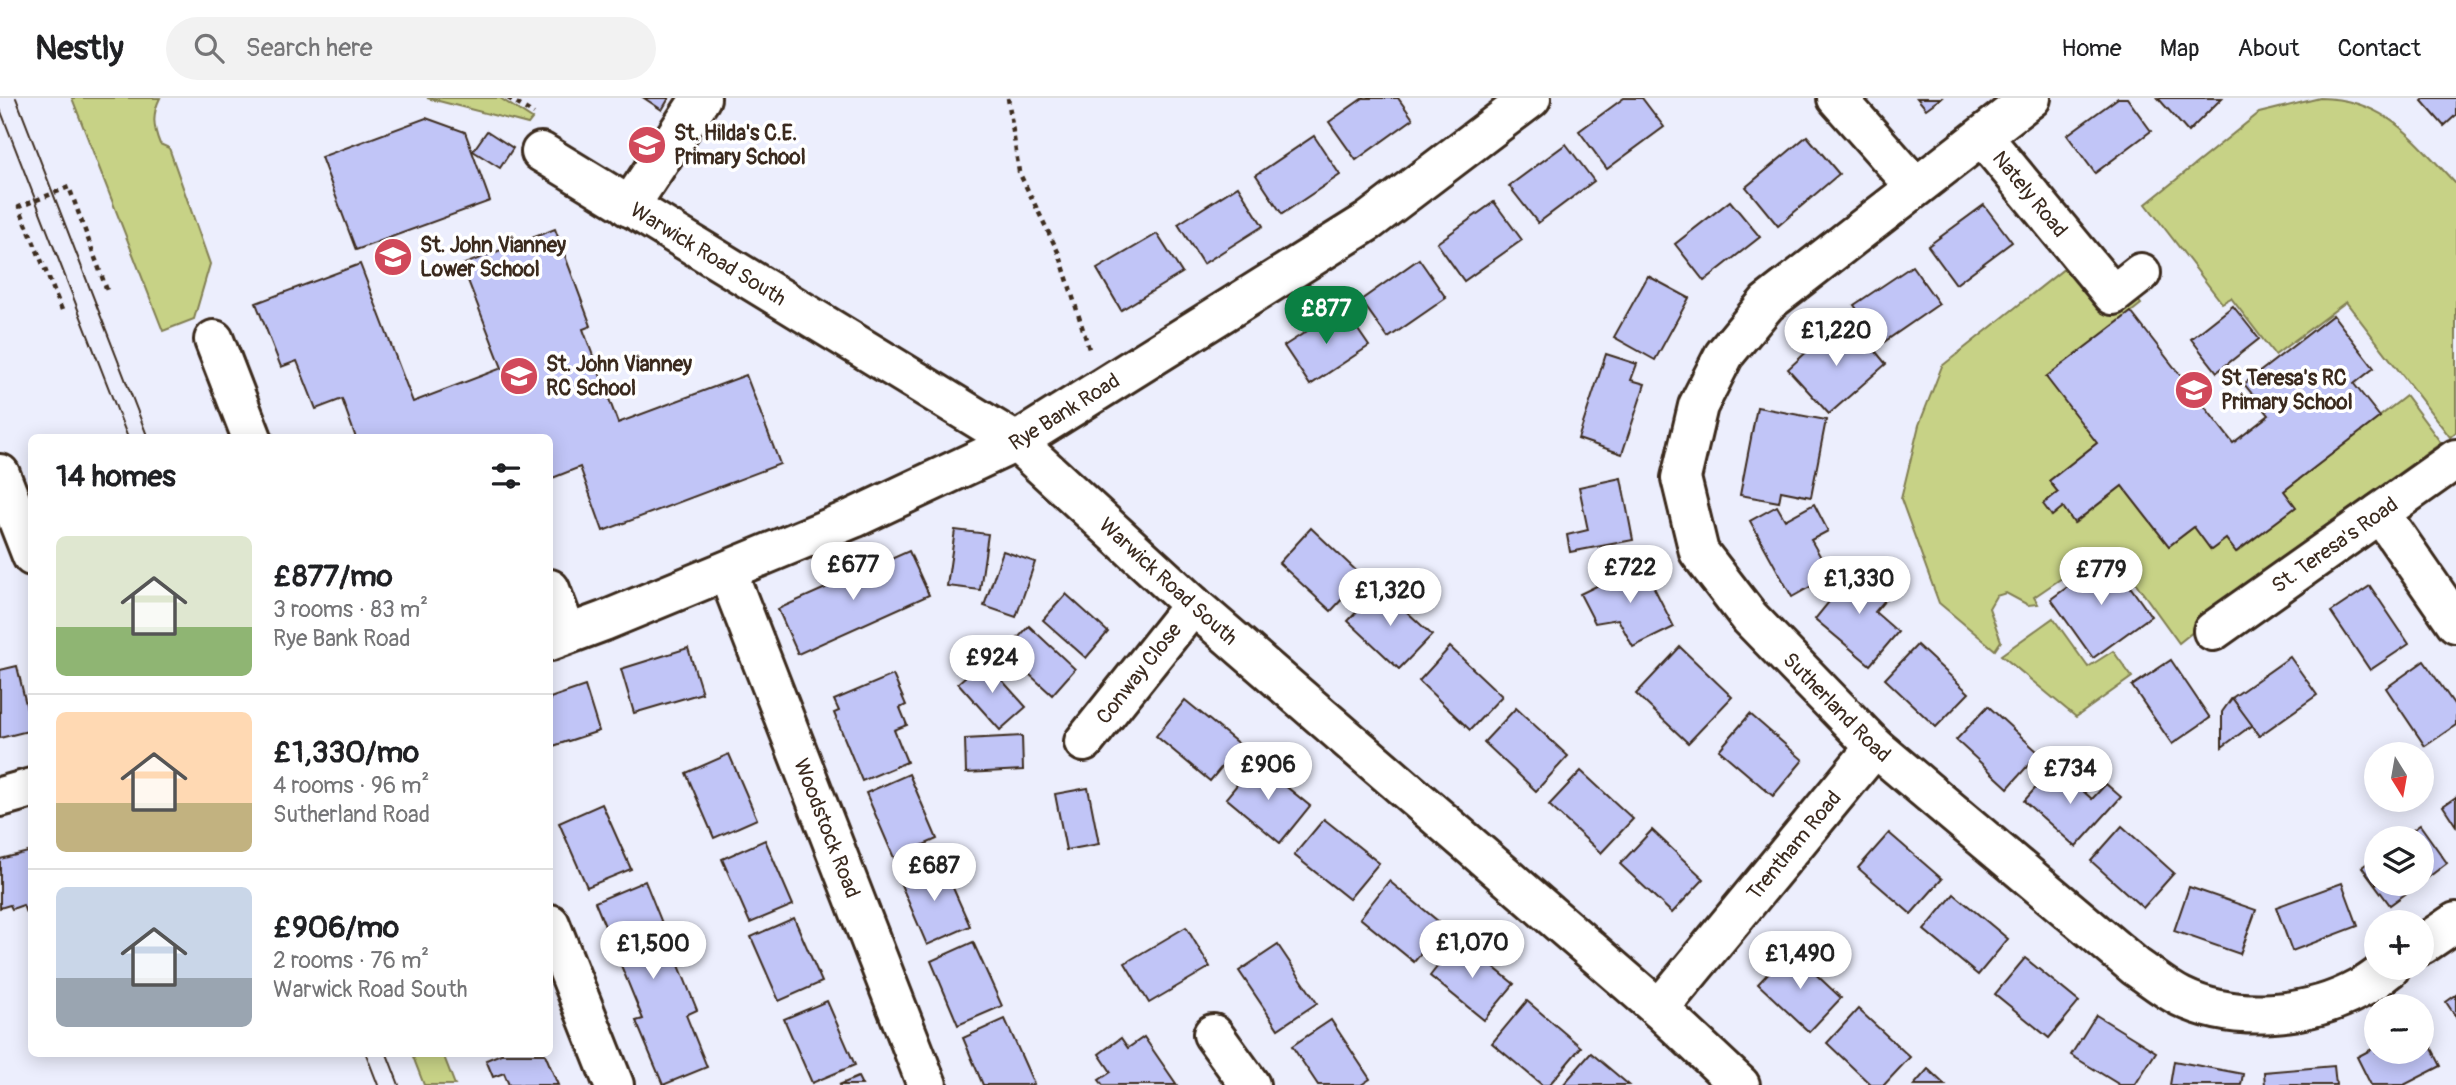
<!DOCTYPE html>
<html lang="en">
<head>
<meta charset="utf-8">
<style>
	:root { --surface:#fff; --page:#f2f2f2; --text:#202124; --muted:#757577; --line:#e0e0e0; --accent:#0b8043 }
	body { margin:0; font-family:Pangolin,sans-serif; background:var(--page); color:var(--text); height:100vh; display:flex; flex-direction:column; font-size:26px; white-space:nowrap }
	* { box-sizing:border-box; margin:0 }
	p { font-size:23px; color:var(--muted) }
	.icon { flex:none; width:38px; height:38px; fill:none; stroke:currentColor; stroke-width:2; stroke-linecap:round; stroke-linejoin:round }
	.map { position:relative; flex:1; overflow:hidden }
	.details { position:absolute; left:28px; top:336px; width:525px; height:623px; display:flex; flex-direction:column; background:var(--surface); border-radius:10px; box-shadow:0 4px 18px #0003 }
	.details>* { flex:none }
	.needle { width:46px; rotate:169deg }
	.controls { position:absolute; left:2364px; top:644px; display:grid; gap:14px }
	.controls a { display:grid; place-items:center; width:70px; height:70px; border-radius:50%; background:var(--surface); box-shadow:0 4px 18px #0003; font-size:35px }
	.price { position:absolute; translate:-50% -60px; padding:0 16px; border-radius:24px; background:#fff; color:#222; font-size:23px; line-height:46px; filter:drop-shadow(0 2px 4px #0008) }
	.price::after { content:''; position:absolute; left:50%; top:42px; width:21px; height:16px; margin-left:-10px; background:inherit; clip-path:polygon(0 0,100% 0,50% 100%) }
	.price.selected { background:var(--accent); color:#fff }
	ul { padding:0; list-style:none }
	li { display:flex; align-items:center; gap:21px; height:175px; padding:0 28px }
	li+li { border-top:2px solid var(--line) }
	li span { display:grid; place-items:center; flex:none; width:196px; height:140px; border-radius:10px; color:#555 }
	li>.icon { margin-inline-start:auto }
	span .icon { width:84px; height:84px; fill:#fffc; stroke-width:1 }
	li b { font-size:30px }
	h2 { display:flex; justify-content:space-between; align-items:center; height:84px; padding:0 28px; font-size:30px }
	header { display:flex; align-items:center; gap:42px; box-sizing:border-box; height:98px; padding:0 35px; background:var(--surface); border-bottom:2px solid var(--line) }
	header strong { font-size:33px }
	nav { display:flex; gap:38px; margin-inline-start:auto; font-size:24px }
	.search { width:490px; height:63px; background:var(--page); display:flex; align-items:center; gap:18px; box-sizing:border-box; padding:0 24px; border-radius:38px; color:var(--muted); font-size:26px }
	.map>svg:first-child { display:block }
</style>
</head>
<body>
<header>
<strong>Nestly</strong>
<div class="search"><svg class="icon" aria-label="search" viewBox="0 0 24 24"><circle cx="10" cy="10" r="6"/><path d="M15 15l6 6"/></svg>Search here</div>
<nav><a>Home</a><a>Map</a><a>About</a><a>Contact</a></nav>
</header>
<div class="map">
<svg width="2456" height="987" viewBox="0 0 2456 987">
	<rect width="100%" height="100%" fill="#eceefd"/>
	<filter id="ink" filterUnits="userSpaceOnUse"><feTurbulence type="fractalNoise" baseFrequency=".0143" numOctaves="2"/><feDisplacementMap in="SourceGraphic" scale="14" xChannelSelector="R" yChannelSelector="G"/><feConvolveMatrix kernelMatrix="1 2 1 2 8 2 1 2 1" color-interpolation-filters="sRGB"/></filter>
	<g filter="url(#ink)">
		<g fill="#c7d286" stroke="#817e52" stroke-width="2">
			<path d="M 72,0 L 160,0 C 152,16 153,29 160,46 L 169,50 L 210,166 L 194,221 L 163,233 Z"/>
			<path d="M 427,0 L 500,0 L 532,21 L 528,26 Z"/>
			<path d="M 2320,0 C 2386,1 2414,42 2456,86 L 2456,334 L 2450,339 L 2346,204 L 2275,257 L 2231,200 L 2222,205 L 2146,106 L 2259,15 Z"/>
			<path d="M 2095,146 L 2141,206 L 2131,214 L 2097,345 L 2049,383 L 2058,394 L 2052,417 L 2063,409 L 2075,425 L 2122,388 L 2169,448 L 2194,429 L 2226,441 L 2237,454 L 2295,409 L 2284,393 L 2406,298 L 2441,345 L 2202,517 L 2194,533 L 2179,545 L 2109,448 L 2034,499 L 2038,506 L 2028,507 L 2006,495 L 1996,498 L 1989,510 L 2001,543 L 1995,552 L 1939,505 L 1901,401 L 1919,327 L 1942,268 Z"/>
			<path d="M 2053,520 L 2088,569 L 2113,553 L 2132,579 L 2076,619 L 2001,557 Z"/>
			<path d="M 412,956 L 443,956 L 455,987 L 424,987 Z"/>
		</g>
		<g fill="#c1c5f7" stroke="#3b2a1e" stroke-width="2">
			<path d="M 644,0 L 669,0 L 662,12 Z"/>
			<path d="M 1363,0 L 1398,0 L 1413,21 L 1356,62 L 1329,24 Z"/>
			<path d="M 1624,0 L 1642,0 L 1664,29 L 1607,71 L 1579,33 Z"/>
			<path d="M 1917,0 L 1941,0 L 1926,11 Z"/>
			<path d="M 2118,0 L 2127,0 L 2151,33 L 2095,75 L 2067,37 Z"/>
			<path d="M 2158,0 L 2222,0 L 2188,34 Z"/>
			<path d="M 2425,0 L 2456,0 L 2456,17 L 2444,28 L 2422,3 Z"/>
			<path d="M 426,20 L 465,34 L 490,103 L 356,152 L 321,59 Z"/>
			<path d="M 487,33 L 513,50 L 500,70 L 473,53 Z"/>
			<path d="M 1314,38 L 1340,77 L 1282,116 L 1256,77 Z"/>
			<path d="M 1807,38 L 1839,76 L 1778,128 L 1746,89 Z"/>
			<path d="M 1566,46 L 1594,83 L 1538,125 L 1509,88 Z"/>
			<path d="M 1238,88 L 1263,128 L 1203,166 L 1178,126 Z"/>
			<path d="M 1730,103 L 1760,139 L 1704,183 L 1675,146 Z"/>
			<path d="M 1494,104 L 1522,142 L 1464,183 L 1437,145 Z"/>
			<path d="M 1984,107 L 2012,144 L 1956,186 L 1928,148 Z"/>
			<path d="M 555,131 L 591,228 L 583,231 L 618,325 L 746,277 L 780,366 L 603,433 L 580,369 L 550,381 L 550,340 L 356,340 L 342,301 L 316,311 L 297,263 L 281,269 L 256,205 L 360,166 L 413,304 L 502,270 L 462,167 Z"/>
			<path d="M 1157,136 L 1182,175 L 1121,212 L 1097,171 Z"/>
			<path d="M 1419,161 L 1446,200 L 1388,240 L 1361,202 Z"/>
			<path d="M 1912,168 L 1939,206 L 1881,246 L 1854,207 Z"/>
			<path d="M 1648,178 L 1689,200 L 1655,262 L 1614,239 Z"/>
			<path d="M 2233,208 L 2259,241 L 2217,274 L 2191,241 Z"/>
			<path d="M 1343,210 L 1369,248 L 1310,287 L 1284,248 Z"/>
			<path d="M 2131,214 L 2233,345 L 2269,317 L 2244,286 L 2333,217 L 2374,270 L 2354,286 L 2380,319 L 2284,393 L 2296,409 L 2236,454 L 2226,441 L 2211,452 L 2194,429 L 2169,448 L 2122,388 L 2074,425 L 2063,409 L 2052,418 L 2043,406 L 2058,394 L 2049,383 L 2097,345 L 2046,279 Z"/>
			<path d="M 1837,226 L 1858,251 L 1867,243 L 1886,266 L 1829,316 L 1788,271 Z"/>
			<path d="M 1606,256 L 1637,266 L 1631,282 L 1645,286 L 1622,356 L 1578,341 Z"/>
			<path d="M 1757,309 L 1826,322 L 1811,399 L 1781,393 L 1779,404 L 1740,397 Z"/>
			<path d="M 1621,380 L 1633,442 L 1570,454 L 1567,437 L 1588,432 L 1579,389 Z"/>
			<path d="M 1814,406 L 1828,433 L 1811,442 L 1831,477 L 1792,499 L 1750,423 L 1777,408 L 1785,422 Z"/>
			<path d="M 1311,430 L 1363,479 L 1331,513 L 1279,465 Z"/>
			<path d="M 955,432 L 988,436 L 980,492 L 947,488 Z"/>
			<path d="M 909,453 L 929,497 L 798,556 L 778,511 Z"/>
			<path d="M 1003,453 L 1035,464 L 1016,519 L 984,508 Z"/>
			<path d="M 2109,459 L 2151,518 L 2093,560 L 2051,501 Z"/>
			<path d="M 1642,466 L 1674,529 L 1633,549 L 1618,521 L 1595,525 L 1580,496 Z"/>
			<path d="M 1858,468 L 1891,495 L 1875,514 L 1898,534 L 1870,567 L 1815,521 Z"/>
			<path d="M 2370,488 L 2409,546 L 2370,572 L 2331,514 Z"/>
			<path d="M 1380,489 L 1432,537 L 1399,571 L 1348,523 Z"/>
			<path d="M 1066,496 L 1108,534 L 1086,560 L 1043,522 Z"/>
			<path d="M 1029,528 L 1075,571 L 1052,597 L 1005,554 Z"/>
			<path d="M 1917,547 L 1969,595 L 1936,629 L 1885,581 Z"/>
			<path d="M 1450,549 L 1502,598 L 1470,632 L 1419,583 Z"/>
			<path d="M 1680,549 L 1732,599 L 1688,645 L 1636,596 Z"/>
			<path d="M 688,550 L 702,595 L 634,615 L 621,571 Z"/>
			<path d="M 2290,559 L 2317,597 L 2259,638 L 2232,600 Z"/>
			<path d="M 984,562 L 1026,609 L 1000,632 L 958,585 Z"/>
			<path d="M 2171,562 L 2210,620 L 2172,646 L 2132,588 Z"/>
			<path d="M 2424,563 L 2456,609 L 2456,627 L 2425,648 L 2386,590 Z"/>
			<path d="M 17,568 L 32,632 L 0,640 L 0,572 Z"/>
			<path d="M 893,577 L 906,607 L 900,610 L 907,627 L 894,632 L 907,664 L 862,683 L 834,615 L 839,613 L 834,602 Z"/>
			<path d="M 585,588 L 599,633 L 550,649 L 550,600 Z"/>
			<path d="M 2232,600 L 2252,627 L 2222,649 L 2222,614 Z"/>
			<path d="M 1185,602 L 1240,647 L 1210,683 L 1156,638 Z"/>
			<path d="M 1988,608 L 2039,655 L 2008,690 L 1956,642 Z"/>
			<path d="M 1516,610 L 1568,658 L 1536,693 L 1484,644 Z"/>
			<path d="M 1750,616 L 1803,662 L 1773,698 L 1719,652 Z"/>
			<path d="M 1022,638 L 1023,672 L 966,675 L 965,641 Z"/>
			<path d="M 729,656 L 757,721 L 714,740 L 686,675 Z"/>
			<path d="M 1256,664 L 1310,708 L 1280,745 L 1226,700 Z"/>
			<path d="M 2055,668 L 2092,701 L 2106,686 L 2121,699 L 2076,749 L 2024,703 Z"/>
			<path d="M 1581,673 L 1633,721 L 1601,755 L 1549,707 Z"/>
			<path d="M 909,676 L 937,741 L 894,760 L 866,695 Z"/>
			<path d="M 1088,690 L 1099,746 L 1066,752 L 1055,696 Z"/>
			<path d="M 2456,699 L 2456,728 L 2443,708 Z"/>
			<path d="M 602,706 L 631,771 L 587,789 L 559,725 Z"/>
			<path d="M 1324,721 L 1379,765 L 1349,801 L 1294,757 Z"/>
			<path d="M 2420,727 L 2447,765 L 2422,784 L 2422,740 L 2402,740 Z"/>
			<path d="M 2122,728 L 2174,775 L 2143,810 L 2091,763 Z"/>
			<path d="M 1652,732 L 1704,781 L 1672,815 L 1620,766 Z"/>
			<path d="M 1889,735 L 1942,781 L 1911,816 L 1858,770 Z"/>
			<path d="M 765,742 L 793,807 L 750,825 L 722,761 Z"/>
			<path d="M 32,753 L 32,814 L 26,815 L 23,807 L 12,811 L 10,807 L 0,810 L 0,761 Z"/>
			<path d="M 2376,759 L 2376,786 L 2419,786 L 2390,807 L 2362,769 Z"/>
			<path d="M 941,763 L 970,828 L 927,847 L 899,782 Z"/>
			<path d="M 645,783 L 697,912 L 686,917 L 707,969 L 663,987 L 636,923 L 643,921 L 595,804 Z"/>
			<path d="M 1389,783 L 1444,828 L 1414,864 L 1360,820 Z"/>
			<path d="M 2342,785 L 2358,828 L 2292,853 L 2276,809 Z"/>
			<path d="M 2189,789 L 2256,812 L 2240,856 L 2174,833 Z"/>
			<path d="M 1954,796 L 2008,841 L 1978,877 L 1924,832 Z"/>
			<path d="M 794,820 L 822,884 L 779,903 L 751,839 Z"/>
			<path d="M 1186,829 L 1210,869 L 1149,905 L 1125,865 Z"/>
			<path d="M 1459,841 L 1514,886 L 1484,922 L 1430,878 Z"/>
			<path d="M 973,844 L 1002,908 L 958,927 L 931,863 Z"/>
			<path d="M 1278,847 L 1317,905 L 1278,931 L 1239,873 Z"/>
			<path d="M 1790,852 L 1841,900 L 1809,934 L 1758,886 Z"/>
			<path d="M 2025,860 L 2079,904 L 2049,940 L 1995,896 Z"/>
			<path d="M 2456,897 L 2456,919 L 2446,904 Z"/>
			<path d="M 827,903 L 855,967 L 812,985 L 784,921 Z"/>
			<path d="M 1527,903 L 1581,949 L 1549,987 L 1542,987 L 1492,945 Z"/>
			<path d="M 1858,911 L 1910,959 L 1884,987 L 1871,987 L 1827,945 Z"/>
			<path d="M 2096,917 L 2156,954 L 2135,987 L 2120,987 L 2071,957 Z"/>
			<path d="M 1005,921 L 1034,986 L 1030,987 L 983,987 L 963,940 Z"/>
			<path d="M 1331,922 L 1370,981 L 1361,987 L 1318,987 L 1292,948 Z"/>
			<path d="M 2422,931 L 2441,968 L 2404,987 L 2371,987 L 2357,959 L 2376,949 L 2376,954 L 2422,954 Z"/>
			<path d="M 1144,939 L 1177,987 L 1103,987 L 1099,982 L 1111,974 L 1099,956 L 1121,940 L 1128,950 Z"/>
			<path d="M 1591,955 L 1629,987 L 1563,987 Z"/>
			<path d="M 501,956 L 545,956 L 558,987 L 509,987 L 504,975 L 493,979 L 486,962 Z"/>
			<path d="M 2174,963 L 2243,976 L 2241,987 L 2170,987 Z"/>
			<path d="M 2334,968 L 2336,987 L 2265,987 L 2264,974 Z"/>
			<path d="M 1928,971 L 1945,987 L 1914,987 Z"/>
			<path d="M 858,979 L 862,987 L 839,987 Z"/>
		</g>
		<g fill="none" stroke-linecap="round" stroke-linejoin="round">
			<g stroke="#3b2a1e" stroke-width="44">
				<g id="minor">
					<path d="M 1837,0 L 1915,88"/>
					<path id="s1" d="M 2031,0 L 1767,205 L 1724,257 L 1698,308 L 1681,380 L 1699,454 L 1750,520 L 1875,649 L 2136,869 C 2151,879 2165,891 2181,899 C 2234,925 2308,919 2359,891 C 2370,886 2380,877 2390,870"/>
					<path id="s2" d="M 1983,39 L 2113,197 L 2141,175"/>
					<path id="s3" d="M 541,54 L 1016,344 L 1193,507 L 1659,911 L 1740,987"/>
					<path d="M 629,109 L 701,0"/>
					<path d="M 214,242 L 252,340"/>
					<path d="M 0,376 L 32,458"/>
					<path d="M 2380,415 L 2456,525"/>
					<path id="s4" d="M 727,473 L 927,987"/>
					<path d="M 550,491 L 567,536"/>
					<path id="s5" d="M 2213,533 L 2456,361"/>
					<path id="s6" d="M 550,543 L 604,523 L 854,420 L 1016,344 L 1369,123 L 1531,0"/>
					<path id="s7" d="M 1084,644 L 1193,507"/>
					<path d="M 0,699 L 32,690"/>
					<path d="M 550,826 L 614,987"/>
					<path d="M 2422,847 L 2456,824"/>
					<path id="s8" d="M 1659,911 L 1875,649"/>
					<path d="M 1213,936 L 1250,987"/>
				</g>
			</g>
			<g stroke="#3b2a1e" stroke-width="4.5" stroke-dasharray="5 5" stroke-linecap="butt">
				<path d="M 508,0 L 534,16"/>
				<path d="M 1008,0 L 1019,74 L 1060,158 L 1090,254"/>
				<path d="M 62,212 L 19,109 L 69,89 L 108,195"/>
			</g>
			<use href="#minor" stroke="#fff" stroke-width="38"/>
			<g stroke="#3b2a1e" stroke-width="2">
				<path d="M 16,0 L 148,340"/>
				<path d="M 0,11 L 128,340"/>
				<path d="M 366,956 L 378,987"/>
				<path d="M 387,956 L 399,987"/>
			</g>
		</g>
	</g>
	<defs>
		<g id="school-disc" transform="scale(2.0125)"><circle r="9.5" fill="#d1495b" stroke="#fff"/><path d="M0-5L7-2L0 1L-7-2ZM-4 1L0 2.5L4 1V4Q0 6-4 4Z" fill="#fff"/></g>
	</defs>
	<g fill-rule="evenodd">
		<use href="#school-disc" x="647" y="47"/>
		<use href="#school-disc" x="393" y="159"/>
		<use href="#school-disc" x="519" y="278"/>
		<use href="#school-disc" x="2194" y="292"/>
	</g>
	<g text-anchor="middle" stroke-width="7" stroke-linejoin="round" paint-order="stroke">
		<g font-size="21" font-weight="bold" fill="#3b2a1e" stroke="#fff" text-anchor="start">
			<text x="674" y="42">St. Hilda's C.E.<tspan x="674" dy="24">Primary School</tspan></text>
			<text x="420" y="154">St. John Vianney<tspan x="420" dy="24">Lower School</tspan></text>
			<text x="546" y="273">St. John Vianney<tspan x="546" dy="24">RC School</tspan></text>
			<text x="2221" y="287">St Teresa's RC<tspan x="2221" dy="24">Primary School</tspan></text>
		</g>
		<g font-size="21" fill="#3b2a1e" stroke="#fff">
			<text dy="7" stroke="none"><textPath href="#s2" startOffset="74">Nately Road</textPath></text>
			<text dy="7" stroke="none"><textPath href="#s3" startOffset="196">Warwick Road South</textPath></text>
			<text dy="7" stroke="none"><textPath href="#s6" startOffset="564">Rye Bank Road</textPath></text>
			<text dy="7" stroke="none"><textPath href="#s5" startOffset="149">St. Teresa's Road</textPath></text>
			<text dy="7" stroke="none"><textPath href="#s3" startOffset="763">Warwick Road South</textPath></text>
			<text dy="7" stroke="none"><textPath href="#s7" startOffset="88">Conway Close</textPath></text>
			<text dy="7" stroke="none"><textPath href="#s1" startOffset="817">Sutherland Road</textPath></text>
			<text dy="7" stroke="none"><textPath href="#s4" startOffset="276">Woodstock Road</textPath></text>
			<text dy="7" stroke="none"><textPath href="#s8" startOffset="212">Trentham Road</textPath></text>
		</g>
	</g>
</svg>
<div class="controls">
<a><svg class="needle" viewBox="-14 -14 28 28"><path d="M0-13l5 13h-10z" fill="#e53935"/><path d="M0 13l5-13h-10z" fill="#757577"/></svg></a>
<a><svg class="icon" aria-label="layers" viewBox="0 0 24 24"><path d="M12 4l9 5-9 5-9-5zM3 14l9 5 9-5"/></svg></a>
<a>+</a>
<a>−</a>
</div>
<b class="price selected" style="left:1326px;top:248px">£877</b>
<b class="price" style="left:1836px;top:270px">£1,220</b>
<b class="price" style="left:853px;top:504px">£677</b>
<b class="price" style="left:1630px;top:507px">£722</b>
<b class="price" style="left:2101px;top:509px">£779</b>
<b class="price" style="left:1859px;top:518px">£1,330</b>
<b class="price" style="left:1390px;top:530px">£1,320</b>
<b class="price" style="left:992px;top:597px">£924</b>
<b class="price" style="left:1268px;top:704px">£906</b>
<b class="price" style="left:2070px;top:708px">£734</b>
<b class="price" style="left:934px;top:805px">£687</b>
<b class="price" style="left:1472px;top:882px">£1,070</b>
<b class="price" style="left:653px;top:883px">£1,500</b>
<b class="price" style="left:1800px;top:893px">£1,490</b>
<section class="details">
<h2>14 homes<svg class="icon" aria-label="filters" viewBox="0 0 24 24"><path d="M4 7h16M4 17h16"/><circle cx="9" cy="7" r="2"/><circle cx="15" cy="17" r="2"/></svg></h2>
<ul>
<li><span style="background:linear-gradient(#dfe7d0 65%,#8fb573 0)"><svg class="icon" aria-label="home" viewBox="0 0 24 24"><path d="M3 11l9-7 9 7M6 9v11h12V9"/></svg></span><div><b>£877/mo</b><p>3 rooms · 83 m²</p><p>Rye Bank Road</p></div></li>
<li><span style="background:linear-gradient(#ffd9b3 65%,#c2b280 0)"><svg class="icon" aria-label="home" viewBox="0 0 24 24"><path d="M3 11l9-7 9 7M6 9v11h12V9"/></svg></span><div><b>£1,330/mo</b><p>4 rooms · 96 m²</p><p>Sutherland Road</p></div></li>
<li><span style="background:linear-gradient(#c9d6e8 65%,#9aa5b1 0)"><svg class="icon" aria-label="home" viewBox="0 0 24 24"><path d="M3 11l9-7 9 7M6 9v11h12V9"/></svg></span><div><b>£906/mo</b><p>2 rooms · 76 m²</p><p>Warwick Road South</p></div></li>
</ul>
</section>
</div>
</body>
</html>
